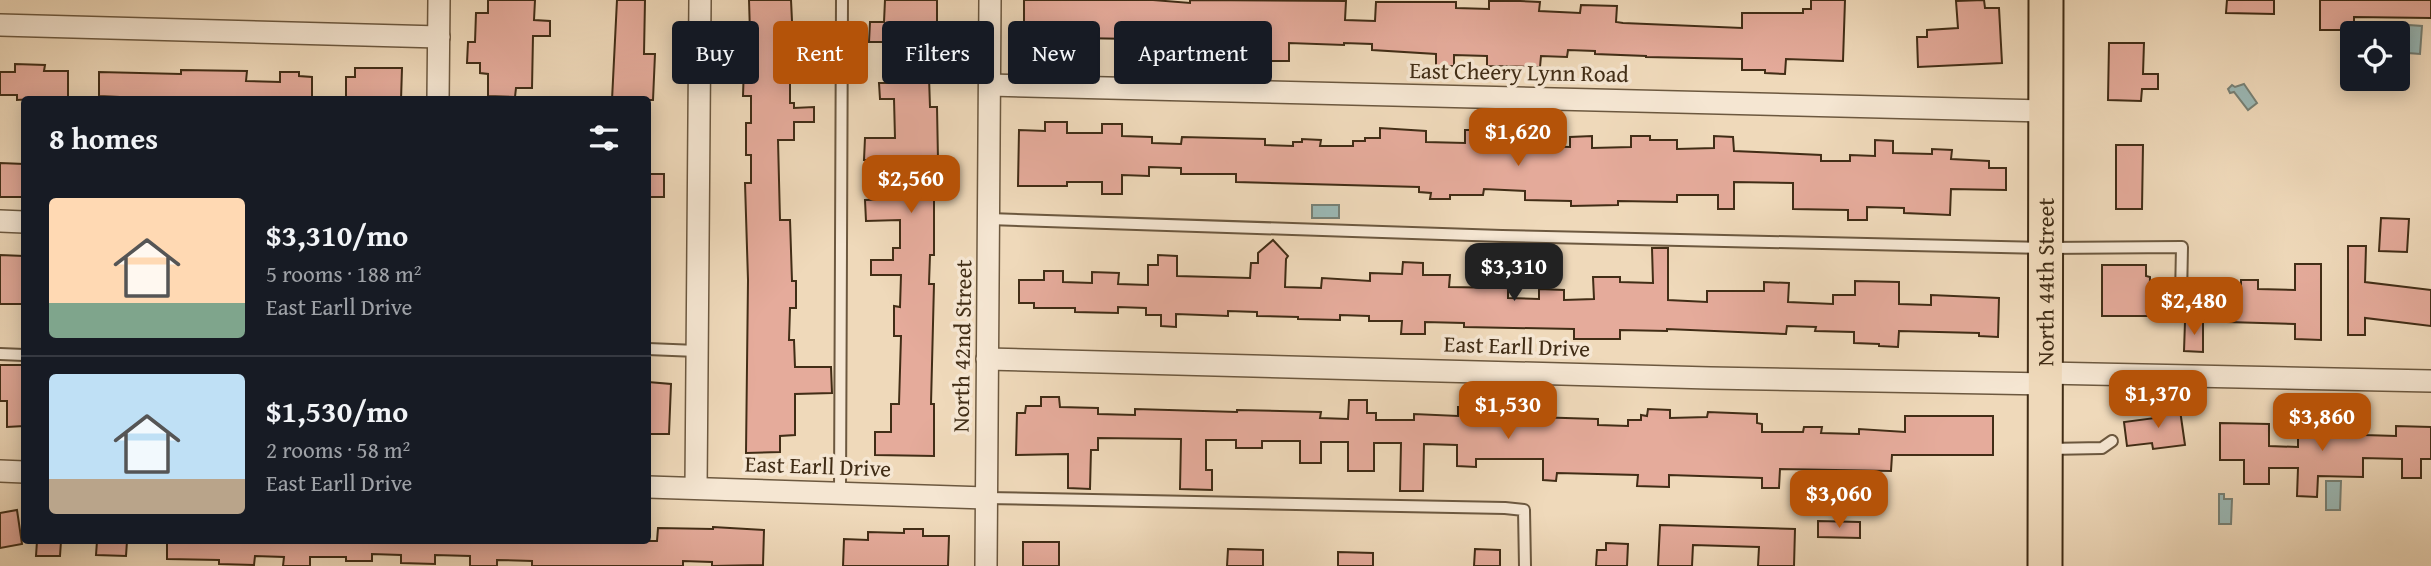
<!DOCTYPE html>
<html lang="en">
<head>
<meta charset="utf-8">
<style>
	:root { --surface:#171b24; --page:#20242c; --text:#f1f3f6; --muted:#9ea1a6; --line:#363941; --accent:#b45309 }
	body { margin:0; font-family:"Gentium Book Plus",serif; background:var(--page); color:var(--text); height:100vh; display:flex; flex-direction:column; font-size:26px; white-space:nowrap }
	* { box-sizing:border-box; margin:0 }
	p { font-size:23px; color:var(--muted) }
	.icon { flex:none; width:38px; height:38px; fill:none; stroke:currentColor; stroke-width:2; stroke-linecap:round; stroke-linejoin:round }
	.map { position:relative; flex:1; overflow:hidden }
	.panel { position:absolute; left:21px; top:96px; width:630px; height:448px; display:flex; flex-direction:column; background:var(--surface); border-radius:7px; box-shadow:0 4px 18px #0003 }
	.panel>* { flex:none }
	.hud { position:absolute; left:672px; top:21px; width:665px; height:63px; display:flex; gap:14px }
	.buttons { position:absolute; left:2340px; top:21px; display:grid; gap:14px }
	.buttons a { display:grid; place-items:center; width:70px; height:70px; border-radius:7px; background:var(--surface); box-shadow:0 4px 18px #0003; font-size:35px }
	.price { position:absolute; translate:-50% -60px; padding:0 16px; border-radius:14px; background:var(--accent); color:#fff; font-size:23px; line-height:46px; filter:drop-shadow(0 2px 4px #0008) }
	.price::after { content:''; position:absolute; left:50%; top:42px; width:21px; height:16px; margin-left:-10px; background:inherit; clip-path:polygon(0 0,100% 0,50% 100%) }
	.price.on { background:#222; color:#fff }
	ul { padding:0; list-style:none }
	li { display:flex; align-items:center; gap:21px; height:175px; padding:0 28px }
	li+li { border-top:2px solid var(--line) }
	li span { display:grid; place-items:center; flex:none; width:196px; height:140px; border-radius:7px; color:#555 }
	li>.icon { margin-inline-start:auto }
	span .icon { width:84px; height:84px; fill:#fffc; stroke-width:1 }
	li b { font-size:30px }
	h2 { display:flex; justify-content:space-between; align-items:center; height:84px; padding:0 28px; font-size:30px }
	.pill { padding:0 24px; border-radius:7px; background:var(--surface); box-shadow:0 4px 18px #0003; font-size:24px; line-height:63px }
	.pill.on { background:var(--accent); color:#fff }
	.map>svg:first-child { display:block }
</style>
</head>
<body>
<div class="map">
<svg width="2431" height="566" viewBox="0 0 2431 566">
	<rect width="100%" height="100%" fill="#efd9ba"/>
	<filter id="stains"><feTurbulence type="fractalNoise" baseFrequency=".00286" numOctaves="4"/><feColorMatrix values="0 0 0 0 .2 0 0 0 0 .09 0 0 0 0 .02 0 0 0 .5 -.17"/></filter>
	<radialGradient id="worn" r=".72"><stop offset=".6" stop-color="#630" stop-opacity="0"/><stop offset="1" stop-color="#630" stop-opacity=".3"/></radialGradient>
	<g fill="#9bb9b6" stroke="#778176" stroke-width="2">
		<path d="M 2409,25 L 2422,26 L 2420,54 L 2408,53 Z"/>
		<path d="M 2244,84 L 2257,103 L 2248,110 L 2234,92 L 2230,93 L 2228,89 L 2232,85 L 2235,87 Z"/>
		<rect x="1312" y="205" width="27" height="13"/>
		<path d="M 2326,481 L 2341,481 L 2340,510 L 2326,510 Z"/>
		<path d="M 2219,494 L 2224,494 L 2224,499 L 2232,499 L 2231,524 L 2219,524 Z"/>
	</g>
	<g fill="#e5ab9b" stroke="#412d16" stroke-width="2">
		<path d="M 488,0 L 535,0 L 534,20 L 550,21 L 550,36 L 533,36 L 532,88 L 516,88 L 515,97 L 488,96 L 488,74 L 480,73 L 480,63 L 467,63 L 468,42 L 475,42 L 476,13 L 488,13 Z"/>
		<path d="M 617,0 L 645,0 L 644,54 L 655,54 L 653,100 L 612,100 Z"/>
		<path d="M 749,0 L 791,0 L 793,42 L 819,43 L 819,63 L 790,63 L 790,103 L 794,103 L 794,108 L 814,107 L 814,122 L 794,122 L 794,140 L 778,140 L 780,220 L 790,220 L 792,281 L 796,281 L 796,308 L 790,308 L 789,340 L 794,340 L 795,367 L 831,367 L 832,393 L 795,394 L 795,435 L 780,436 L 780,452 L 746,453 L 748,280 L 745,183 L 751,183 L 751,155 L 746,155 L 746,123 L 751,123 L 751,96 L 743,96 L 744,65 L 751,65 Z"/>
		<path d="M 885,0 L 937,0 L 937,23 L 949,23 L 949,43 L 936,43 L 937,77 L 929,77 L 930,107 L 937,107 L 938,160 L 934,160 L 934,255 L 930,255 L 929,284 L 934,284 L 931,404 L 934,404 L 934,456 L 875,455 L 875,432 L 891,432 L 891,404 L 899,404 L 901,336 L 894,336 L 894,306 L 900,307 L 901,275 L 871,275 L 871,260 L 893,260 L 893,248 L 900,248 L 900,220 L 866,221 L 865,200 L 895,199 L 894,160 L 864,160 L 865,138 L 895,138 L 894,99 L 880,99 L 879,83 L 896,83 L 896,70 L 902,70 L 901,42 L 869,42 L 870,22 L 884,22 Z"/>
		<path d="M 1024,0 L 1153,0 L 1190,3 L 1190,0 L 1346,1 L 1345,20 L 1375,21 L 1376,2 L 1456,2 L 1456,8 L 1489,9 L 1489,1 L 1520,1 L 1540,2 L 1539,11 L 1580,13 L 1581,5 L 1617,6 L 1616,22 L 1623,23 L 1742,28 L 1742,13 L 1803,13 L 1803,9 L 1811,9 L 1811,0 L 1845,0 L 1843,61 L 1786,59 L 1785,74 L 1765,73 L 1765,70 L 1742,70 L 1742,59 L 1646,57 L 1646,56 L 1595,54 L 1595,51 L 1568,50 L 1567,57 L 1541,56 L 1540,67 L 1487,66 L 1487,56 L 1454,55 L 1454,66 L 1436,66 L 1436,54 L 1372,50 L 1372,44 L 1344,43 L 1344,45 L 1289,43 L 1289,61 L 1268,61 L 1268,56 L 1255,56 L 1255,50 L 1246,50 L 1246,42 L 1206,41 L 1206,37 L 1177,37 L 1177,49 L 1133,48 L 1133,39 L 1024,37 Z"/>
		<path d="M 1984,0 L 1985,8 L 1999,8 L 2002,63 L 1918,67 L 1917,37 L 1927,37 L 1927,30 L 1958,28 L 1956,1 Z"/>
		<path d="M 2227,0 L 2274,0 L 2274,14 L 2226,13 Z"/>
		<path d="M 2320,0 L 2431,0 L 2431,18 L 2354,17 L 2354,30 L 2320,30 Z"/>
		<path d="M 2109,43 L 2144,43 L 2143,74 L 2158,74 L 2158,89 L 2142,89 L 2141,101 L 2108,100 Z"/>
		<path d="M 15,64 L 45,65 L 44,71 L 68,71 L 68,97 L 17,100 L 17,95 L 0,95 L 0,72 L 15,72 Z"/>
		<path d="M 355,68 L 402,68 L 401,100 L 346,100 L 346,77 L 355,77 Z"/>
		<path d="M 181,70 L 247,71 L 246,81 L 280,82 L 280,72 L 299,72 L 299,76 L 312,77 L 312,100 L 119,100 L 119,97 L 99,96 L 99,72 L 181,74 Z"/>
		<path d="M 1045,122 L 1067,122 L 1067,133 L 1102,133 L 1102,124 L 1122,124 L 1122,136 L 1152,137 L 1152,143 L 1181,144 L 1182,137 L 1265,139 L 1265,145 L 1293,146 L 1293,142 L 1302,142 L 1302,139 L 1321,140 L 1320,146 L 1353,146 L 1353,141 L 1365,141 L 1365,138 L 1380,138 L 1380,128 L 1426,131 L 1426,142 L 1465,143 L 1465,130 L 1485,130 L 1485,141 L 1515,142 L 1515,131 L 1537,132 L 1536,146 L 1570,147 L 1570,137 L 1592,136 L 1592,148 L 1631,147 L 1631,136 L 1650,136 L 1650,140 L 1677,140 L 1677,149 L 1714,148 L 1714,136 L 1733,137 L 1734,151 L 1821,155 L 1821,161 L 1850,161 L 1850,155 L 1875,156 L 1875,140 L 1893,141 L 1893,153 L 1932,154 L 1932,149 L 1952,150 L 1951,159 L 1989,161 L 1989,168 L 2006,168 L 2006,190 L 1951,189 L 1950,215 L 1904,213 L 1904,208 L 1867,207 L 1867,220 L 1848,220 L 1848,210 L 1793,209 L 1793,183 L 1734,182 L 1734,209 L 1718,209 L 1718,195 L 1677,195 L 1677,202 L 1618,201 L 1618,205 L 1571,206 L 1571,201 L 1525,200 L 1525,191 L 1484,189 L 1483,195 L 1450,195 L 1450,199 L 1430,199 L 1431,193 L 1419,192 L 1419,187 L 1236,182 L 1236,174 L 1181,174 L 1181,168 L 1149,167 L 1149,176 L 1122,175 L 1122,194 L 1102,194 L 1102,182 L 1067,182 L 1067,186 L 1018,186 L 1019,130 L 1045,131 Z"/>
		<path d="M 2116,145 L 2143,145 L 2142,209 L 2116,209 Z"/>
		<path d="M 0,163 L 24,164 L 24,197 L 0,197 Z"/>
		<rect x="648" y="174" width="16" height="23"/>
		<path d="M 2381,218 L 2409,219 L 2407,252 L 2379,251 Z"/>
		<path d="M 1273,240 L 1288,256 L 1286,259 L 1285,287 L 1321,288 L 1322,278 L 1370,281 L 1370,273 L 1402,274 L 1403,262 L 1423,263 L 1423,275 L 1450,275 L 1449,287 L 1508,288 L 1508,298 L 1539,299 L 1539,289 L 1564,290 L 1564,300 L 1594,299 L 1593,277 L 1620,277 L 1620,282 L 1653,283 L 1652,248 L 1668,248 L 1668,300 L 1707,302 L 1707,291 L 1764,291 L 1764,282 L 1789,283 L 1788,302 L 1833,304 L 1833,295 L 1855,295 L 1855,281 L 1899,282 L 1899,304 L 1931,305 L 1931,295 L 1999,298 L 1998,337 L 1979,336 L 1979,333 L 1899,331 L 1898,347 L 1879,346 L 1879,344 L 1854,343 L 1854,332 L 1815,331 L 1816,327 L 1787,326 L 1786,334 L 1667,329 L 1667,331 L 1620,330 L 1620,339 L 1574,339 L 1574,329 L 1464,327 L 1464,323 L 1425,322 L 1425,334 L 1401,334 L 1402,321 L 1369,321 L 1369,316 L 1340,315 L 1340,320 L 1298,319 L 1298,317 L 1257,316 L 1257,312 L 1228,311 L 1228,316 L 1176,314 L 1176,327 L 1161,326 L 1161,315 L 1146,315 L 1146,308 L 1118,307 L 1118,313 L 1075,312 L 1075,308 L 1034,308 L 1034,303 L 1019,303 L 1019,280 L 1044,280 L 1044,271 L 1063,271 L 1063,282 L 1092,283 L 1092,272 L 1119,273 L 1118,284 L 1148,285 L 1148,265 L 1158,265 L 1158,255 L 1177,256 L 1177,276 L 1250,278 L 1251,263 L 1258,263 L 1258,253 Z"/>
		<path d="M 2348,246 L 2366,246 L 2365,282 L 2431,290 L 2431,326 L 2365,318 L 2365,335 L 2348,335 Z"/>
		<path d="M 0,255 L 24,256 L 24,304 L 0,304 Z"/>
		<path d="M 2295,264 L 2321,264 L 2321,340 L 2295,339 L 2295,324 L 2227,322 L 2227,290 L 2241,290 L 2241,280 L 2258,280 L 2258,289 L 2295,290 Z"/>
		<path d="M 2102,265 L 2146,265 L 2146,276 L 2150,277 L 2149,316 L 2102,316 Z"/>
		<path d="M 2185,322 L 2203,322 L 2203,352 L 2184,351 Z"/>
		<path d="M 0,365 L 24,365 L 24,426 L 7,427 L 7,401 L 0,401 Z"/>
		<path d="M 648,382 L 671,384 L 669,434 L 648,434 Z"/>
		<path d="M 1041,397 L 1059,397 L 1060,407 L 1098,408 L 1098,414 L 1135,415 L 1135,409 L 1237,412 L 1237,410 L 1321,412 L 1320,418 L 1348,419 L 1349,400 L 1367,400 L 1367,413 L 1376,413 L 1376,420 L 1414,420 L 1414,414 L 1458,416 L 1458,407 L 1472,407 L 1504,409 L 1504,416 L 1598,419 L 1598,425 L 1628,426 L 1628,420 L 1641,420 L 1641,415 L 1647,416 L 1648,409 L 1670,410 L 1670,418 L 1707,417 L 1708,412 L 1757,414 L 1757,423 L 1762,424 L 1762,432 L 1803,432 L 1804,427 L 1822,427 L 1821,433 L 1859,434 L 1859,429 L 1905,432 L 1905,416 L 1993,416 L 1993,455 L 1892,455 L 1891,471 L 1780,469 L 1779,488 L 1762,488 L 1762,478 L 1669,475 L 1669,487 L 1637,486 L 1638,475 L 1557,473 L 1556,481 L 1543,480 L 1543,459 L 1476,459 L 1476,467 L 1457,466 L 1457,445 L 1424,444 L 1423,491 L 1400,491 L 1401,443 L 1374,443 L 1374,471 L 1348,471 L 1348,442 L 1321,442 L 1321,463 L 1300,463 L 1300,441 L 1262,441 L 1262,448 L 1236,448 L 1236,440 L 1206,440 L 1206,470 L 1212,470 L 1212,490 L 1180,489 L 1181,439 L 1098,438 L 1098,450 L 1091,450 L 1090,489 L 1068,488 L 1068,454 L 1016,455 L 1017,413 L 1025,413 L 1026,406 L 1041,406 Z"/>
		<path d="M 2179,403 L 2185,445 L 2153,449 L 2152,443 L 2127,446 L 2124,422 L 2163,417 L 2162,406 Z"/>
		<path d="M 2220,423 L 2269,424 L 2269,446 L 2298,447 L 2298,434 L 2338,435 L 2338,428 L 2364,428 L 2364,435 L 2396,436 L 2396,426 L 2431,427 L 2431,459 L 2421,459 L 2421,478 L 2402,478 L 2402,459 L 2363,458 L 2363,477 L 2318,476 L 2317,497 L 2297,496 L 2298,468 L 2269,468 L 2269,484 L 2244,484 L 2244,460 L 2220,460 Z"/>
		<path d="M 17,510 L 22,544 L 0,548 L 0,513 Z"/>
		<path d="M 1818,521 L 1860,522 L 1860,538 L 1818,537 Z"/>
		<path d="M 1660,525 L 1795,529 L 1794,566 L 1758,566 L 1759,547 L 1693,545 L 1692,566 L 1658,566 Z"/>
		<path d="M 713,527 L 764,530 L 763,565 L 712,566 L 712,562 L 683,561 L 683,566 L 532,566 L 532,561 L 497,560 L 497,566 L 470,566 L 470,556 L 435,555 L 435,564 L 401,563 L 401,555 L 372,554 L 372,561 L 346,561 L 346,557 L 310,557 L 310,566 L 283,566 L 284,557 L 255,556 L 254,565 L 219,564 L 219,560 L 167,559 L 167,541 L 657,541 L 658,528 L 713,529 Z"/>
		<path d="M 904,529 L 923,529 L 923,536 L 949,536 L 948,566 L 843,566 L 844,539 L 868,540 L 868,532 L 904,533 Z"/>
		<path d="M 37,541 L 61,541 L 60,556 L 36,556 Z"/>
		<path d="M 97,541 L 127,541 L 126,556 L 96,555 Z"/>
		<rect x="1023" y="542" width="36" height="24"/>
		<path d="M 1606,543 L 1628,544 L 1627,566 L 1596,566 L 1597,550 L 1606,550 Z"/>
		<path d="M 1228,549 L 1263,550 L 1263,566 L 1227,566 Z"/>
		<path d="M 1475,549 L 1500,550 L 1500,566 L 1474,566 Z"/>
		<path d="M 1338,552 L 1373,553 L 1373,566 L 1338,566 Z"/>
	</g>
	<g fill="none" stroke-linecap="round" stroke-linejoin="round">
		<g stroke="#6c583f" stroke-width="14">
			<g id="lane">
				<path d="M 989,219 L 1502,236 L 2045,248 L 2182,247 L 2181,297"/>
				<path d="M 648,349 L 697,351"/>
				<path d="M 0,354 L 24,355"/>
				<path d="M 2048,449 L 2102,448 L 2112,441"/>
				<path d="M 840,493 L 842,0"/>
				<path d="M 986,498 L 1505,508 L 1524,510 L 1525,566"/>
			</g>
		</g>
		<g stroke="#6c583f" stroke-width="24">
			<g id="street">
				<path d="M 0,25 L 439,37"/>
				<path d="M 990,85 L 2047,111"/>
				<path d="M 438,100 L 439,0"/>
				<path d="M 0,221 L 24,222"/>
				<path d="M 987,359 L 1710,378 L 2044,384"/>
				<path d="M 2045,373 L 2431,381"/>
				<path d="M 0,471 L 24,472"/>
				<path d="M 648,487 L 986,498"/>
				<path d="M 696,488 L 700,0"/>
				<path d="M 986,566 L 990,0"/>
			</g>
		</g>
		<g stroke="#412d16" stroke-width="37">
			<g id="primary">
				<path id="s1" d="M 2045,566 L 2046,0"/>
			</g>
		</g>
		<use href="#lane" stroke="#f5e6d2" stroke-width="10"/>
		<use href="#street" stroke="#f5e6d2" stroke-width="21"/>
		<use href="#primary" stroke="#efd9ba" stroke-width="33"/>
	</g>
	<g text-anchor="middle" stroke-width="7" stroke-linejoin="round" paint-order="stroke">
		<g font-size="23" fill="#412d16" stroke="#f5e6d2">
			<text transform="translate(1519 72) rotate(1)" y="8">East Cheery Lynn Road</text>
			<text dy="8" stroke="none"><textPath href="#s1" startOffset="284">North 44th Street</textPath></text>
			<text transform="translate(962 346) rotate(-89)" y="8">North 42nd Street</text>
			<text transform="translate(1517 346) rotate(2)" y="8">East Earll Drive</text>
			<text transform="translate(818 466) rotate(2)" y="8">East Earll Drive</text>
		</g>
	</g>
	<rect width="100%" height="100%" filter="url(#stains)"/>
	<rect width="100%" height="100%" fill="url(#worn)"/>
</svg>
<div class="buttons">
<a><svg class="icon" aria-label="locate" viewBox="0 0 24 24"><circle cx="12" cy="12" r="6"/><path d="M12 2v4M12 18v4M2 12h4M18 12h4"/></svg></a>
</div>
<b class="price" style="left:1518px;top:168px">$1,620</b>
<b class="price" style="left:911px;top:215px">$2,560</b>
<b class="price on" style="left:1514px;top:303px">$3,310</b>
<b class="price" style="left:2194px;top:337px">$2,480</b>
<b class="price" style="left:2158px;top:430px">$1,370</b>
<b class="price" style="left:1508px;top:441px">$1,530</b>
<b class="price" style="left:2322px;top:453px">$3,860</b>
<b class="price" style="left:1839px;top:530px">$3,060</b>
<div class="hud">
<a class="pill">Buy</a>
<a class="pill on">Rent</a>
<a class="pill">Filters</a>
<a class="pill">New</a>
<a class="pill">Apartment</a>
</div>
<section class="panel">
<h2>8 homes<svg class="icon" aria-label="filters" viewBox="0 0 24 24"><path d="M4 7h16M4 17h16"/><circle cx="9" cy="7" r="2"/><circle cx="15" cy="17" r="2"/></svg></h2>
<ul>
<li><span style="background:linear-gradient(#ffd9b3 75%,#7fa58c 0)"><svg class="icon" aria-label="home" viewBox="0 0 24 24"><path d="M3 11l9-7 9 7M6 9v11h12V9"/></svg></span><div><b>$3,310/mo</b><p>5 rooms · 188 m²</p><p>East Earll Drive</p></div></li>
<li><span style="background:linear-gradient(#bfe0f5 75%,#b9a48a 0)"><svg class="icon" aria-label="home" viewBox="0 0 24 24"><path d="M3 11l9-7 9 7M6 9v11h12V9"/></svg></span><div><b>$1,530/mo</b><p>2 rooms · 58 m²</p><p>East Earll Drive</p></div></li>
</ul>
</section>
</div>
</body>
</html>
